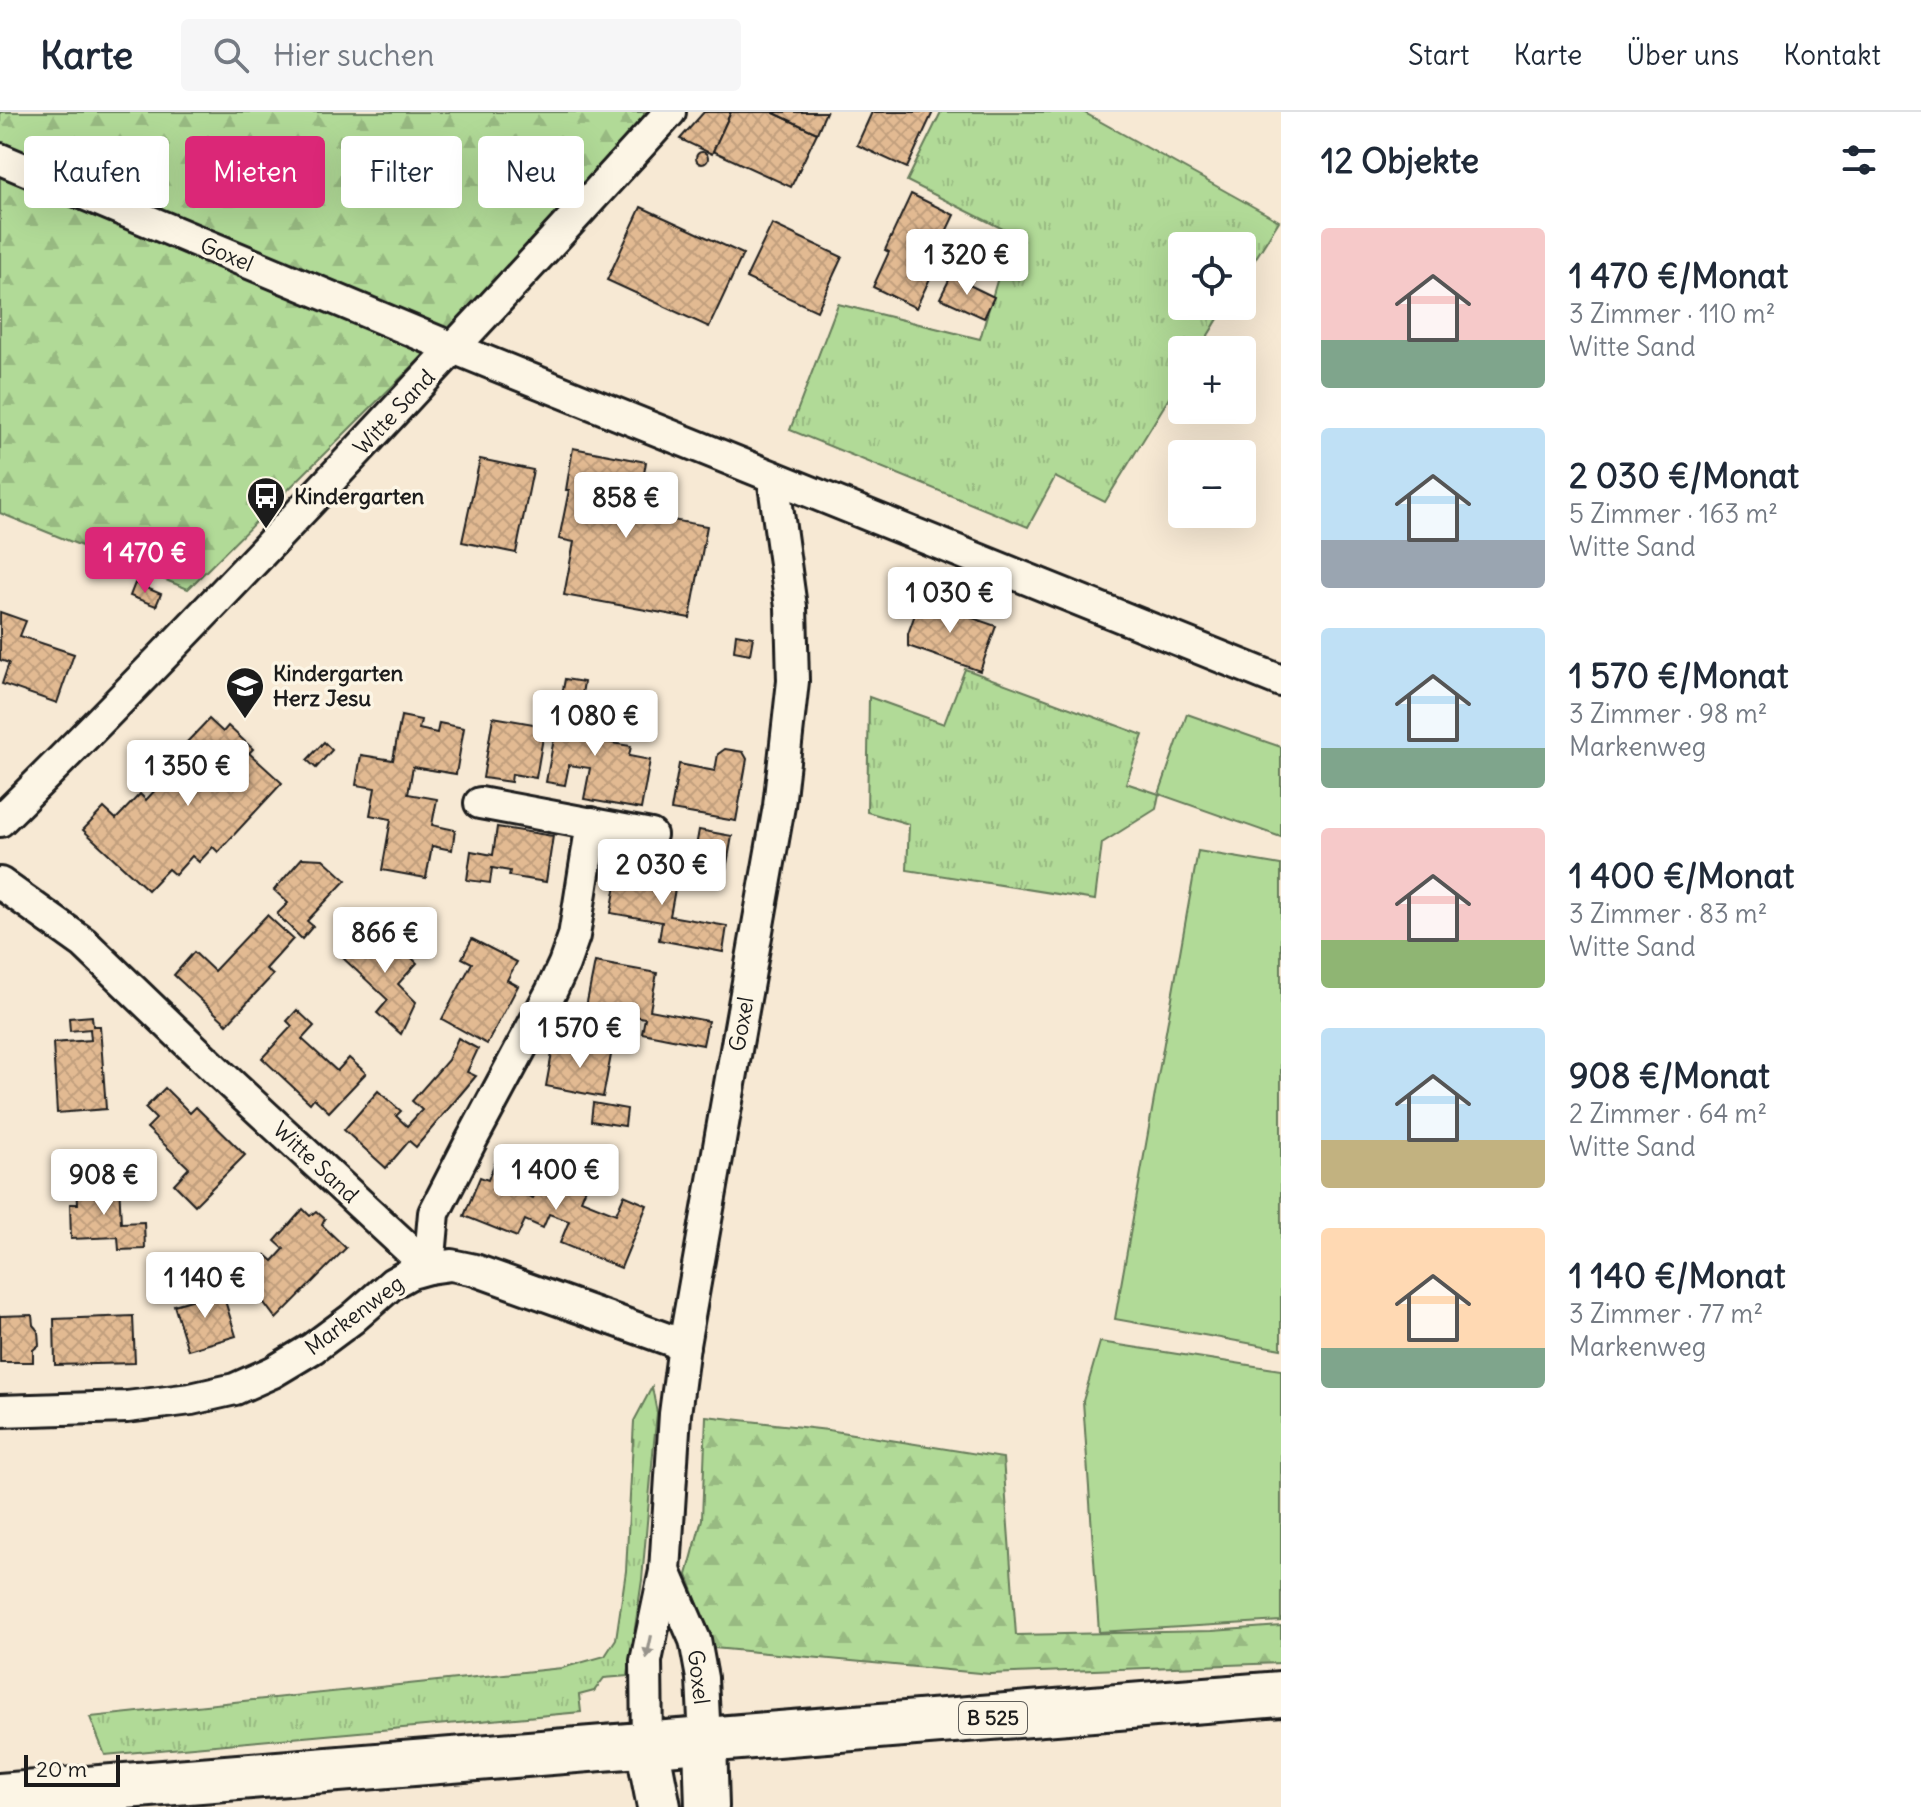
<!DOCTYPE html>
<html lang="de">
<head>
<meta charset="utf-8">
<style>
	:root { --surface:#fff; --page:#f6f6f7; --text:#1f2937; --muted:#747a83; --line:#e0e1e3; --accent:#db2777 }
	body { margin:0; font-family:Delius,sans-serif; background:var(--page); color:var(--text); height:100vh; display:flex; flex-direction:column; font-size:30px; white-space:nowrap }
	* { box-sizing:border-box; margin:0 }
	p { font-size:26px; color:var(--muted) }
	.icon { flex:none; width:44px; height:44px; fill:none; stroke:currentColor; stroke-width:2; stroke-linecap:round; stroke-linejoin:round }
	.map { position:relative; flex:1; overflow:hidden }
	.sheet { display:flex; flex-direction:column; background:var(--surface); width:640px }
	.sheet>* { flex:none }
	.top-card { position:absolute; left:24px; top:24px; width:760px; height:72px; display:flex; gap:16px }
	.fabs { position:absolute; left:1168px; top:120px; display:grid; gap:16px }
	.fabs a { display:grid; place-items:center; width:88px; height:88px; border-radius:8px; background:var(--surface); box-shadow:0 8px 32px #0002; font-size:40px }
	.scale { position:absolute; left:24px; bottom:20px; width:96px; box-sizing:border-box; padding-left:8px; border:4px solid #1c1c1c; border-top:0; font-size:22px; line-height:28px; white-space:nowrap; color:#1c1c1c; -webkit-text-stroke:6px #fcf5e5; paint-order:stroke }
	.price { position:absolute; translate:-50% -68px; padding:0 18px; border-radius:8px; background:#fff; color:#222; font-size:26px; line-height:52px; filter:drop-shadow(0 2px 4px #0008) }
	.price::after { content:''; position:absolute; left:50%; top:48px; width:24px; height:18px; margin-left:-12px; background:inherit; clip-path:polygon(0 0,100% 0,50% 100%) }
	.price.active { background:var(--accent); color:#fff }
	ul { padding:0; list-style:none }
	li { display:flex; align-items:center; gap:24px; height:200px; padding:0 40px }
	li span { display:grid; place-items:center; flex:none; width:224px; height:160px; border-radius:8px; color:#555 }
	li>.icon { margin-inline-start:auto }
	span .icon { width:96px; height:96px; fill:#fffc; stroke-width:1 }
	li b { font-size:34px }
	h2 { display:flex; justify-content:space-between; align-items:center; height:96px; padding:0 40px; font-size:34px }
	.pill { padding:0 28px; border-radius:8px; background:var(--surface); box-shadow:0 8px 32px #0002; font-size:28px; line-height:72px }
	.pill.active { background:var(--accent); color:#fff }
	header { display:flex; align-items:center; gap:48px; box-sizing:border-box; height:112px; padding:0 40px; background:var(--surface); border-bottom:2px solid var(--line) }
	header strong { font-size:38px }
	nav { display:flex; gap:44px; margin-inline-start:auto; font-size:28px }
	.search { width:560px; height:72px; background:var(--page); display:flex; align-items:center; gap:20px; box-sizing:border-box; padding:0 28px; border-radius:8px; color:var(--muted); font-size:30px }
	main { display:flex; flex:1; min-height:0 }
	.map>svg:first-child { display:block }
</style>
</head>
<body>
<header>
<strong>Karte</strong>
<div class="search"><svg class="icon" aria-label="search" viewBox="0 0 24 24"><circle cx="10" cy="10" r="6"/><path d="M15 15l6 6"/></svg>Hier suchen</div>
<nav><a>Start</a><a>Karte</a><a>Über uns</a><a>Kontakt</a></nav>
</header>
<main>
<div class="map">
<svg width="1281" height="1695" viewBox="0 0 1281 1695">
	<defs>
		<pattern id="grass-tufts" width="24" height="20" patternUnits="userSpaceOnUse" patternTransform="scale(2)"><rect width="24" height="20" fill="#b1da97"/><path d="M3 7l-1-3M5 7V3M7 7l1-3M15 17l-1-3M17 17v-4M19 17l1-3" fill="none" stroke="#98ba82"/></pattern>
		<pattern id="forest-firs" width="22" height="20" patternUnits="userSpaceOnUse" patternTransform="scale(2)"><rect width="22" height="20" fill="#b1da97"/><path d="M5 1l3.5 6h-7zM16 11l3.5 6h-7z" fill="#98ba82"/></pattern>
		<pattern id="building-cross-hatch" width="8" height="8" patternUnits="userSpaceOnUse" patternTransform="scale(2)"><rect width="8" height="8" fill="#e2ba92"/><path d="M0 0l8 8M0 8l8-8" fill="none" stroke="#c19f7d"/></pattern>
	</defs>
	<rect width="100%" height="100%" fill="#f7e9d4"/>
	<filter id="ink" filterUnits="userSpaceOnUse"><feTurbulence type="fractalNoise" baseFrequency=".0125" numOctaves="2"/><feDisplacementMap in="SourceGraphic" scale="16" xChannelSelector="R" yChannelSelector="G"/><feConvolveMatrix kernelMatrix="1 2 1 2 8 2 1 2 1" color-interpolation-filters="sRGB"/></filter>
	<g filter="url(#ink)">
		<g fill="url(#grass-tufts)" stroke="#667b5a" stroke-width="2">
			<path d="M 941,0 L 1083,0 L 1279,109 L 1242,168 L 1242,134 L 1182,134 L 1182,194 L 1226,194 L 1199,238 L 1182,238 L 1182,265 L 1105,390 L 1055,365 L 1028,415 L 790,318 L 838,192 L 980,227 L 1011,121 L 907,69 Z"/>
			<path d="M 965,557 L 1143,623 L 1126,671 L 1159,682 L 1156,697 L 1102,731 L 1095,788 L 907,758 L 909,712 L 867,700 L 869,585 L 944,612 Z"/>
			<path d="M 652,1275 L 657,1301 L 654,1330 L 642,1468 L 628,1564 L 604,1566 L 594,1579 L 579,1583 L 581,1600 L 105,1643 L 90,1605 L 562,1556 L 605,1544 L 616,1527 L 626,1459 L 634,1309 Z"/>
		</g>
		<g fill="url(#forest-firs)" stroke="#667b5a" stroke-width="2">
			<path d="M 0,0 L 661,0 L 604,64 L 188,477 L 0,401 Z"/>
			<path d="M 706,1304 L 828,1318 L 1003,1346 L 1016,1523 L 1212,1519 L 1281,1514 L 1281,1551 L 990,1562 L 714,1536 L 687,1463 L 702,1407 Z"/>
		</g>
		<g fill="#b1da97" stroke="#667b5a" stroke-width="2">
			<path d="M 1187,602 L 1281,635 L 1281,725 L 1159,682 Z"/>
			<path d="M 1198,739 L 1281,753 L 1281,1237 L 1115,1207 Z"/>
			<path d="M 1100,1230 L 1281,1258 L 1281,1509 L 1099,1520 L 1083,1289 Z"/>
		</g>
		<g fill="url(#building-cross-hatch)" stroke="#1c1c1c" stroke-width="2">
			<path d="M 704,0 L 731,0 L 712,42 L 680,27 Z"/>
			<path d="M 731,0 L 772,0 L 817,21 L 791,75 L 713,39 Z"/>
			<path d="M 772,0 L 826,0 L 817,21 Z"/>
			<path d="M 872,0 L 933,0 L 907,56 L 857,33 Z"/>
			<circle cx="702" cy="46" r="6"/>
			<path d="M 911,82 L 954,103 L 929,156 L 934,158 L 916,196 L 873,175 L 889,140 L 885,138 Z"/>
			<path d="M 641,95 L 743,142 L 709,215 L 607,168 Z"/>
			<path d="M 772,112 L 842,145 L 817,199 L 746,166 Z"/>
			<path d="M 951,164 L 994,185 L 984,206 L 940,186 Z"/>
			<path d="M 573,336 L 646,350 L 637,402 L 707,414 L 690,506 L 564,483 L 574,430 L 559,427 L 569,378 L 566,378 Z"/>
			<path d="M 480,347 L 533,358 L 516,441 L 462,430 Z"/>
			<path d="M 135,471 L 161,482 L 156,494 L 130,484 Z"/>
			<path d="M 920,488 L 996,514 L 980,559 L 908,534 L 908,522 Z"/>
			<path d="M 0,500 L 26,509 L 20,524 L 74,542 L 57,591 L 2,572 L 9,551 L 0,548 Z"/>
			<path d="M 736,522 L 753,525 L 750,542 L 734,539 Z"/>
			<path d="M 565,567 L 584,570 L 576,618 L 600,622 L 598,629 L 631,634 L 629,644 L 650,648 L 641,697 L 584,687 L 590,656 L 569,653 L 565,673 L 546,670 Z"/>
			<path d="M 401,604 L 421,608 L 419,617 L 437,621 L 439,611 L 464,616 L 456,662 L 413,655 L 408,682 L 437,687 L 432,713 L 455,718 L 452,738 L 432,734 L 426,766 L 382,758 L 391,707 L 370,703 L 375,676 L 356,673 L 361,643 L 393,648 Z"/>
			<path d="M 493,605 L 545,614 L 536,666 L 512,662 L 511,670 L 483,666 Z"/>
			<path d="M 209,607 L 223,620 L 228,614 L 253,637 L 249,641 L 282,671 L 218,740 L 213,735 L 199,750 L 192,744 L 175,763 L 168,757 L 148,778 L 83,718 L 104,696 L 116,707 L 140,682 L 146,688 L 194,636 L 187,630 Z"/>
			<path d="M 324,630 L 332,638 L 316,656 L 307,648 Z"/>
			<path d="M 725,637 L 743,640 L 747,647 L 736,709 L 671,698 L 679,652 L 715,659 L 718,642 Z"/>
			<path d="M 497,715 L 553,724 L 546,770 L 509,764 L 510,759 L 492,756 L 490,771 L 467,768 L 471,739 L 493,743 Z"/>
			<path d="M 699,718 L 732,724 L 725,763 L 692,757 Z"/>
			<path d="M 302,746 L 323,747 L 346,768 L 307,809 L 313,814 L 302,827 L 277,802 L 288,791 L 274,778 Z"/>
			<path d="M 620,751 L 678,761 L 670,804 L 727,814 L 723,840 L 659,828 L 662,810 L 611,801 Z"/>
			<path d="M 267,803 L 293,827 L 266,857 L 273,863 L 227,912 L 174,863 L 194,840 L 214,859 Z"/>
			<path d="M 372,816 L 386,831 L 391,825 L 417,851 L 398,872 L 416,890 L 401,922 L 377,901 L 388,888 L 344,847 Z"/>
			<path d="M 472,827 L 517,850 L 507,868 L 518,874 L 487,932 L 442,907 L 472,851 L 462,846 Z"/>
			<path d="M 595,850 L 657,861 L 650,898 L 708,909 L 703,933 L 642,921 L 645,906 L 586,895 Z"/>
			<path d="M 297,898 L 314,914 L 302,927 L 337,959 L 349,946 L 366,961 L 329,1000 L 314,986 L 310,991 L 262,946 L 292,914 L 287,909 Z"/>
			<path d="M 92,904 L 93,914 L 100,914 L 106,997 L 57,1001 L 53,931 L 91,928 L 90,917 L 70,919 L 69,906 Z"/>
			<path d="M 458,926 L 478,937 L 467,960 L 476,964 L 416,1035 L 409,1029 L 386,1056 L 344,1018 L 378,979 L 401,999 L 396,1004 L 407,1014 L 422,998 L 412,989 L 448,948 Z"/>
			<path d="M 581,932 L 612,938 L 603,985 L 546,974 L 553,936 L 579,941 Z"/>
			<path d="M 165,976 L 190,1001 L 196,995 L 245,1043 L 195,1093 L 174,1072 L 189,1056 L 147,1016 L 156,1007 L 145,996 Z"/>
			<path d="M 593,991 L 627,997 L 625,1014 L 591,1009 Z"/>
			<path d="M 499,1040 L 522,1050 L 511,1077 L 533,1086 L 538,1076 L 554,1082 L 564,1059 L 589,1069 L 581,1088 L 616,1102 L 624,1083 L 647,1093 L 621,1156 L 560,1131 L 569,1109 L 549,1102 L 543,1116 L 525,1108 L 517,1125 L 464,1104 L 480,1065 L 488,1068 Z"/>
			<path d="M 119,1071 L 121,1111 L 144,1110 L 145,1137 L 119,1138 L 118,1125 L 71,1127 L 70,1092 L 78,1092 L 77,1073 Z"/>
			<path d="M 303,1097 L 310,1104 L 316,1099 L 325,1107 L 322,1113 L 346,1136 L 276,1207 L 245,1165 L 266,1143 L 273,1149 L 284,1137 L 275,1129 Z"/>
			<path d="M 222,1179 L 236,1224 L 188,1238 L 174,1193 Z"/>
			<path d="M 32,1203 L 33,1213 L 38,1219 L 39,1233 L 33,1238 L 33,1250 L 0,1250 L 0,1204 Z"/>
			<path d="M 133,1204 L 135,1251 L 55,1253 L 54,1207 Z"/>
		</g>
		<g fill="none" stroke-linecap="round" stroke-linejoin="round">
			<g stroke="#1c1c1c" stroke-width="36">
				<g id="street">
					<path d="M 0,47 L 453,236 L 1281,569"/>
					<path d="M 480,691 L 651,723"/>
					<path d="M 0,709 C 143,568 280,423 416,276 C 501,185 586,93 670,0"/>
					<path d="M 0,771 L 84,831 L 216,958 L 429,1156 L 451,1153 L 475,1158 L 684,1233"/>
					<path d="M 0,1299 L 127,1295 L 191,1287 L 235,1277 L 273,1260 L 313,1236 L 352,1207 L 393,1171 L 411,1161 L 429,1156 L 434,1101 L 471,1029 L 551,880 L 564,852 L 574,824 L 592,711"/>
					<path d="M 665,1459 L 695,1528 L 702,1566 L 705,1629"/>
					<path d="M 647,1633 L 646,1549 L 665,1459 L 675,1302 L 684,1233 L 779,694 L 793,569 L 791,495 L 773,365"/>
				</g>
			</g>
			<g stroke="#1c1c1c" stroke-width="48">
				<g id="secondary">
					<path d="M 705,1629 L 707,1695"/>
					<path d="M 647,1633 L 659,1695"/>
				</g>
			</g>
			<g stroke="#1c1c1c" stroke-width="50">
				<path id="primary" d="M 0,1684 C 427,1652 854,1618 1281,1582"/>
			</g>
			<use href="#street" stroke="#fcf5e5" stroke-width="30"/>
			<use href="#secondary" stroke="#fcf5e5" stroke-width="42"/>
			<use href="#primary" stroke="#fcf5e5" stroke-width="44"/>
		</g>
		<defs><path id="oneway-solid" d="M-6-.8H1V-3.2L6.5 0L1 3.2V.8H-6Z" transform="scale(2)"/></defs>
		<use fill="#97938b" href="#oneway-solid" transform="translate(649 1535) rotate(102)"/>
	</g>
	<defs>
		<g id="bus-pin" transform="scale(2)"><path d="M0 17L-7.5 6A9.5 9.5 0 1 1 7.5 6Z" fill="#1c1c1c" stroke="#fcf5e5"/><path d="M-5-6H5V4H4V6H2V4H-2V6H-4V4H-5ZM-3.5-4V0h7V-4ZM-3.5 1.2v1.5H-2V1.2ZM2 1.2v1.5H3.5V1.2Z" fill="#fff"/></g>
		<g id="school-pin" transform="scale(2)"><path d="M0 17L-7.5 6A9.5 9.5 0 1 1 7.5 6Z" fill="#1c1c1c" stroke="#fcf5e5"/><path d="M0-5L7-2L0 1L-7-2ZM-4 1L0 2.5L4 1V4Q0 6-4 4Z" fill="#fff"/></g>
	</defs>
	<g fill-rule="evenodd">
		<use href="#bus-pin" x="266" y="384"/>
		<use href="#school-pin" x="245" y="574"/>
	</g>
	<g text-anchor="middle" stroke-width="7" stroke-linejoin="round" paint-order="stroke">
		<rect fill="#fcf5e5" stroke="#5f5d58" stroke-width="2" x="959" y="1590" width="68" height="32" rx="6"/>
		<g font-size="20" font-weight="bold" fill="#1c1c1c">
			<text x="993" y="1613">B 525</text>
		</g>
		<g font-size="22" fill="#1c1c1c" stroke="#fcf5e5">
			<text transform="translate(227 142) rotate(23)" y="8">Goxel</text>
			<text transform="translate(394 300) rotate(-47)" y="8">Witte Sand</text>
			<text transform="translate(741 912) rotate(-80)" y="8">Goxel</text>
			<text transform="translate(316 1050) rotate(43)" y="8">Witte Sand</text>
			<text transform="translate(354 1203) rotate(-37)" y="8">Markenweg</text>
			<text transform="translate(699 1565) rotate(83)" y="8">Goxel</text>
		</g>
		<g font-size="22" font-weight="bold" fill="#1c1c1c" stroke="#fcf5e5" text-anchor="start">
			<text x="294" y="392">Kindergarten</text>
			<text x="273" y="569">Kindergarten<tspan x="273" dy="25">Herz Jesu</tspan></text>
		</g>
	</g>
</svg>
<div class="fabs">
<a><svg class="icon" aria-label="locate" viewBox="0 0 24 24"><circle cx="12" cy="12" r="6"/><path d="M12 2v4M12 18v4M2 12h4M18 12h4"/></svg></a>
<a>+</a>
<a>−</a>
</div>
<div class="scale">20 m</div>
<b class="price" style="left:967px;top:185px">1 320 €</b>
<b class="price" style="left:626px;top:428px">858 €</b>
<b class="price active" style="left:145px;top:483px">1 470 €</b>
<b class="price" style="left:950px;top:523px">1 030 €</b>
<b class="price" style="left:595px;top:646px">1 080 €</b>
<b class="price" style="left:188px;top:696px">1 350 €</b>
<b class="price" style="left:662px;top:795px">2 030 €</b>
<b class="price" style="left:385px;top:863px">866 €</b>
<b class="price" style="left:580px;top:958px">1 570 €</b>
<b class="price" style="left:556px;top:1100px">1 400 €</b>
<b class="price" style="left:104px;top:1105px">908 €</b>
<b class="price" style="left:205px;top:1208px">1 140 €</b>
<div class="top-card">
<a class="pill">Kaufen</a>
<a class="pill active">Mieten</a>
<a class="pill">Filter</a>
<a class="pill">Neu</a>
</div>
</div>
<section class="sheet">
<h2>12 Objekte<svg class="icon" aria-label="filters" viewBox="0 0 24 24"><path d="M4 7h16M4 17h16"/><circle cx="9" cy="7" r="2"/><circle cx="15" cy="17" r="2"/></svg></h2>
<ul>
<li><span style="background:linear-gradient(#f6c9c9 70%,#7fa58c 0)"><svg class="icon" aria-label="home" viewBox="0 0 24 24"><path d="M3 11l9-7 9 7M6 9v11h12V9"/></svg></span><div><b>1 470 €/Monat</b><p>3 Zimmer · 110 m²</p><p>Witte Sand</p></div></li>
<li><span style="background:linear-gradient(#bfe0f5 70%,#9aa5b1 0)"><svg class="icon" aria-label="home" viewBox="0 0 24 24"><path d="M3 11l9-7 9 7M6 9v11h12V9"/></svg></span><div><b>2 030 €/Monat</b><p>5 Zimmer · 163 m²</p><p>Witte Sand</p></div></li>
<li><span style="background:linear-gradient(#bfe0f5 75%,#7fa58c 0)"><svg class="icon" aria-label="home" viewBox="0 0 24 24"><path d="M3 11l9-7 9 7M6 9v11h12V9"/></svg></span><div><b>1 570 €/Monat</b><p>3 Zimmer · 98 m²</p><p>Markenweg</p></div></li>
<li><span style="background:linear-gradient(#f6c9c9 70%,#8fb573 0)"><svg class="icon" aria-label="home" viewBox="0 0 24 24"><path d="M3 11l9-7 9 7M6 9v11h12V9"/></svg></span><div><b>1 400 €/Monat</b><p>3 Zimmer · 83 m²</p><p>Witte Sand</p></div></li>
<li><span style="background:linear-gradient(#bfe0f5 70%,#c2b280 0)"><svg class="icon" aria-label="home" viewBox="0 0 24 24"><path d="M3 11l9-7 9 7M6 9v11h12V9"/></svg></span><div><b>908 €/Monat</b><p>2 Zimmer · 64 m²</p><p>Witte Sand</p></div></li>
<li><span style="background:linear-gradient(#ffd9b3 75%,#7fa58c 0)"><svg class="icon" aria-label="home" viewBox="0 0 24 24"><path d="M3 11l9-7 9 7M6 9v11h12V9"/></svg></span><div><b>1 140 €/Monat</b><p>3 Zimmer · 77 m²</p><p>Markenweg</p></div></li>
</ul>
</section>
</main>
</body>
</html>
